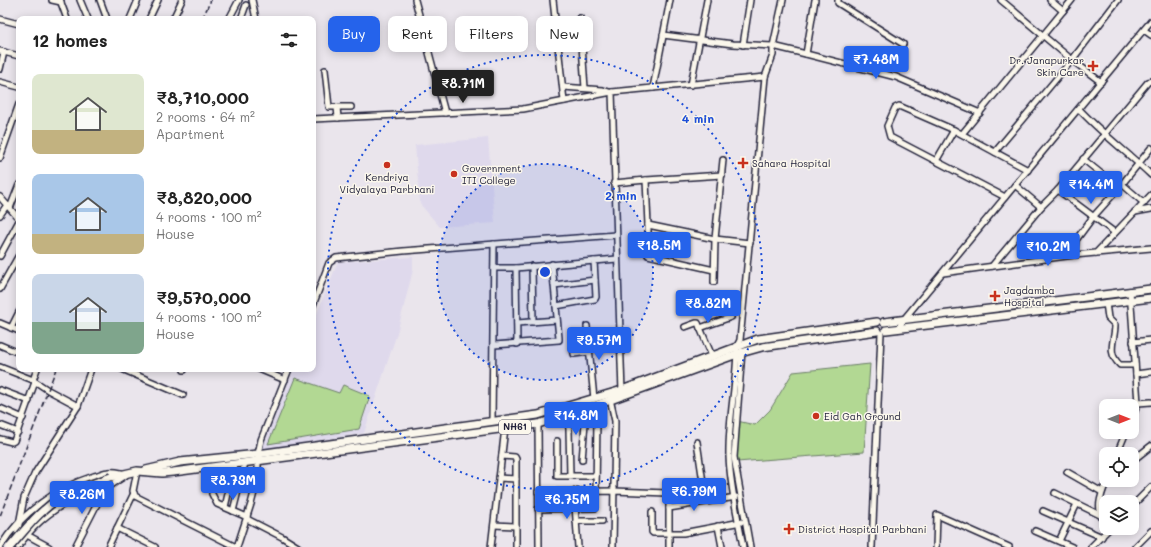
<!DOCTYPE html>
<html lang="en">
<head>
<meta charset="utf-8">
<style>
	:root { --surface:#fff; --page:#f6f6f6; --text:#222; --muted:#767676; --accent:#2563eb }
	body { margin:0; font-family:Mali,sans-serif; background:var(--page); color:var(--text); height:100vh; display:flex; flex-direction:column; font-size:15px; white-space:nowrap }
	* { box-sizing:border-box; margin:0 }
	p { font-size:13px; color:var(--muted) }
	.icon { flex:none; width:22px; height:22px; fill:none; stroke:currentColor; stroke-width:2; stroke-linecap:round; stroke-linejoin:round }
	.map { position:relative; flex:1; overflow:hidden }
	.side { position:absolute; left:16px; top:16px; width:300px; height:356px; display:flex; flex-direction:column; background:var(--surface); border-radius:8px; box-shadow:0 2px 10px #0003 }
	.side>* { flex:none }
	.top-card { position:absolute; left:328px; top:16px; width:380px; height:36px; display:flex; gap:8px }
	.needle { width:26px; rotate:90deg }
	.tools { position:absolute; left:1099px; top:399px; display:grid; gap:8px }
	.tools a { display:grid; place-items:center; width:40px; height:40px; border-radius:8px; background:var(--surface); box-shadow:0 2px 10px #0003; font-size:20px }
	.price { position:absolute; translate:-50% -34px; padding:0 9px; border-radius:4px; background:var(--accent); color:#fff; font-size:13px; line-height:26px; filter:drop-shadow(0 1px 2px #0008) }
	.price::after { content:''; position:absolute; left:50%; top:24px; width:12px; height:9px; margin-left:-6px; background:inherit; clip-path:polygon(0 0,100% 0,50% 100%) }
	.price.active { background:#222; color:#fff }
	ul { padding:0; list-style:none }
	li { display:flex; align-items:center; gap:12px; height:100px; padding:0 16px }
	li span { display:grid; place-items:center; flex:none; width:112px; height:80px; border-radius:8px; color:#555 }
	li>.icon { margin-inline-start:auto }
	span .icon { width:48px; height:48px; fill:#fffc; stroke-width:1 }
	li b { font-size:17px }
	h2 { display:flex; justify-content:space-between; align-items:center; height:48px; padding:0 16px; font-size:17px }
	.pill { padding:0 14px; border-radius:8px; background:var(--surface); box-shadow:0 2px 10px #0003; font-size:14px; line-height:36px }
	.pill.active { background:var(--accent); color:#fff }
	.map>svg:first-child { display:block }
</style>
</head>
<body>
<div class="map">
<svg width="1151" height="547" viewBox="0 0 1151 547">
	<rect width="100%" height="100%" fill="#eae5ec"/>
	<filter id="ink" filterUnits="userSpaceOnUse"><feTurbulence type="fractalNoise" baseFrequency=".025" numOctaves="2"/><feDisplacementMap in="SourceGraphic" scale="8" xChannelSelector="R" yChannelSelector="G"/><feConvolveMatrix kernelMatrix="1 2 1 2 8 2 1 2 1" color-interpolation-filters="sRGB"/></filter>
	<g filter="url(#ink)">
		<g fill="#dfd9ec">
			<path d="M 488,138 L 495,223 L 440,227 L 420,204 L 415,145 Z"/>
			<path d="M 413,257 L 413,270 L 397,333 L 364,433 L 262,449 L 294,369 L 313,369 L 313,323 L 338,262 Z"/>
		</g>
		<g fill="#b2d893" stroke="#6a7d67">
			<path d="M 870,364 L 864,452 L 737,462 L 737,421 L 755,425 L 770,410 L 793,372 Z"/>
			<path d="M 295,378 L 339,393 L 343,385 L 370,396 L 359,429 L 268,444 Z"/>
		</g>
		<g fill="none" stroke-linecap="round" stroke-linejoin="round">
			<g stroke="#22223b" stroke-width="8">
				<g id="minor">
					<path d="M 52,0 L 61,2"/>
					<path d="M 60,0 L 67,19"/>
					<path d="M 80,0 L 88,19"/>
					<path d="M 100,0 L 107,19"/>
					<path d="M 252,0 L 256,19"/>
					<path d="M 415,0 L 445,113"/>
					<path d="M 553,0 L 564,101"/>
					<path d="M 838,0 L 838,3 L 903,44"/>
					<path d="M 1001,0 L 1072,60 L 1101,82"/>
					<path d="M 1050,0 L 1063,11"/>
					<path d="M 580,18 L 585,88"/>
					<path d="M 0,19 L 19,24"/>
					<path d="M 130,19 L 138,0"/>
					<path d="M 149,19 L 158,0"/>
					<path d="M 173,19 L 182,0"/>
					<path d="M 229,19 L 239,0"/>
					<path d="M 241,19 L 246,5"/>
					<path d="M 1144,30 L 1151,35"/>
					<path d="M 663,35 L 733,44 L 773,46 L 806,54 L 896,77 L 980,113"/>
					<path d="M 743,45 L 750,0"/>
					<path d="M 0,51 L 19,56"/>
					<path d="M 806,54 L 815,0"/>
					<path d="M 0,69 L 4,52"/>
					<path d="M 325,70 L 329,107 L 351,107"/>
					<path d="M 0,82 L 19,87"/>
					<path d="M 691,85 L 707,0"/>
					<path d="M 563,87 L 603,90 L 609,92"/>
					<path d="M 653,88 L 670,0"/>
					<path d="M 337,107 L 338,118"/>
					<path d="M 1079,109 C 1101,133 1127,152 1151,175"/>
					<path d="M 313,119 L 523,109 L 612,92"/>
					<path d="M 962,134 L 1072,0"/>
					<path d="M 995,152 L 1072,60 L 1118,0"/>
					<path d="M 0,158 L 19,104"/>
					<path d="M 1083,159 L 1119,188"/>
					<path d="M 936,161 L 954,130"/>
					<path d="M 646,180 L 722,175"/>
					<path d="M 614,183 L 646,180 L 648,225 L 715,239 L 750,243"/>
					<path d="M 1122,184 L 1144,203"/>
					<path d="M 1015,185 L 1041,207"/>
					<path d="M 1058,190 L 1114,232"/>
					<path d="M 0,197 L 19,219"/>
					<path d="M 1005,197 L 890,137 L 887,126 L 895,108 L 899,106 L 954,130 L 1028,170"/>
					<path d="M 10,208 L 19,185"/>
					<path d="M 1135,212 L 1151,209"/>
					<path d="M 0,215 L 7,205"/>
					<path d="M 648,225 L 648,255 L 714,270"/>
					<path d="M 1096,253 L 1151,195"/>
					<path d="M 1074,255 L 1076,240 L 1093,217 L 1119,188 L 1151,148"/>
					<path d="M 0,256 L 19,221"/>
					<path d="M 532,266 L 533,322"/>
					<path d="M 992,266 L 1041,207 L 1058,190 L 1148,82 L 1151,81"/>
					<path d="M 494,268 L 516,268 L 617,259"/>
					<path d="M 516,268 L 517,344"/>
					<path d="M 943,273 L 1074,255 L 1151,248"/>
					<path d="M 714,282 L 715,239 L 723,160"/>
					<path d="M 554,285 L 595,280"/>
					<path d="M 0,289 L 19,255"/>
					<path d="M 1130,291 L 1138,403 L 1132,418"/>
					<path d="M 1106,303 L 1108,318 L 1115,325 C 1115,341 1106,352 1120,365 L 1135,365"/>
					<path d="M 313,305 L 329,263 L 336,258 L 403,251 L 616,235"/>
					<path d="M 556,306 L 595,299 L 596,297 L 594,261"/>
					<path d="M 0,323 L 19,331"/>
					<path d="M 517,323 L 557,320"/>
					<path d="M 587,326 L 594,399"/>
					<path d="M 685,327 L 696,323 L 698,323 L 712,356"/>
					<path d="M 11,328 L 19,312"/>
					<path d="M 700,328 L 731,317"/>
					<path d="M 898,329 L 904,319 L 1151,21"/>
					<path d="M 572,337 L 574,354 L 589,352"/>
					<path d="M 1133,342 L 1151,340"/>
					<path d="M 0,345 L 19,353"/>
					<path d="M 494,345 L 559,340 L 559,338 L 552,264"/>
					<path d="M 742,351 L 734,457 L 750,547"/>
					<path d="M 0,367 L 33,380"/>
					<path d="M 37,369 L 33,380 L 48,390 L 78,406"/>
					<path d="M 122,369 L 183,395"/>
					<path d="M 259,369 L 285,380"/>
					<path d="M 184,370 L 184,369"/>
					<path d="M 1136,374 L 1151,372"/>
					<path d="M 0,390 L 29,401"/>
					<path d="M 622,392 L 612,92 L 765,77"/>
					<path d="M 610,399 L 615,421 L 613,547"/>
					<path d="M 1138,403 L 1151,402"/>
					<path d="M 595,407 L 597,420 L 596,492"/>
					<path d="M 0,408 L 23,418"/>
					<path d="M 567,416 L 569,429 L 570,476"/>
					<path d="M 492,421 L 494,244"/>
					<path d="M 538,424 L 539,547"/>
					<path d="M 0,425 L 18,432"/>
					<path d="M 0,439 L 12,442 L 14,441 L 35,382"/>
					<path d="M 557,441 L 557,476 L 596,476"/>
					<path d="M 697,442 L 706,502"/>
					<path d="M 1117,454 L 1126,432"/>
					<path d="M 502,456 L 515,457 L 516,459 L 516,547"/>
					<path d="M 582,460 L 585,423 L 583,410"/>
					<path d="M 1132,461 L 1151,446"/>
					<path d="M 137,471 L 133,491 L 135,496 L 236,547"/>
					<path d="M 1067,472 L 1102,492"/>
					<path d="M 499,478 L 516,479"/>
					<path d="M 538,492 L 614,491 L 667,493 L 669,495 L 669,508"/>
					<path d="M 574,492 L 578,547"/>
					<path d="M 1055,493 L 1100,515"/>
					<path d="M 212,494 L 217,504 L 247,517"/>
					<path d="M 1132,506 L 1151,487"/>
					<path d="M 225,507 L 235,464"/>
					<path d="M 538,509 L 595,508"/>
					<path d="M 233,511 L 245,463"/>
					<path d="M 1043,511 L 1102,537"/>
					<path d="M 652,512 L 652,532 L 653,533 L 683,533 L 741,522"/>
					<path d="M 247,519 L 282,537 L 298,547"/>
					<path d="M 576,521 L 602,521"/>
					<path d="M 494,525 L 516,526"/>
					<path d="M 718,526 L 722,547"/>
					<path d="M 1106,526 C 1095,509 1100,497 1107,480"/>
					<path d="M 117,528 L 155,547"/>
					<path d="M 1035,531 L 1072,547"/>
					<path d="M 27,535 L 49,547"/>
					<path d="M 16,540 L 24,498 L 35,473 L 78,406 L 91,369"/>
					<path d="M 1059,541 L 1077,504"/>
					<path d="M 0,547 C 21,513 56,488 94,476 C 99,475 104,472 109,472 C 113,471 117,472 121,473"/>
					<path d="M 18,547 C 34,523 58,505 84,494 C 93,490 104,488 113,484 C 117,481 122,478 126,475"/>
					<path d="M 75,547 L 97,504 L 101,488"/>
					<path d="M 108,547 L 134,493"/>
					<path d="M 237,547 L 251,504 L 258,477 L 258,454 L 261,440 L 289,369"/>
					<path d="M 491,547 L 505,428"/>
					<path d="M 669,547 L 669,508 L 736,497"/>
					<path d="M 743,547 C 738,517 730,487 729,456 C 728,420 737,383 737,346 L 740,340 L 765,77 L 773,55 L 773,46 L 783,0"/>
					<path d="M 872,547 L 881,333"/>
					<path d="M 936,547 L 937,515 L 1009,547"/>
					<path d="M 1091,547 L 1110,528"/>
					<path d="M 1135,547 L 1151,531"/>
				</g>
			</g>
			<g stroke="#22223b" stroke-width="10">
				<g id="highway">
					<path d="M 884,322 L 1151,289"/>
					<path d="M 886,330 L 1151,298"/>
					<path d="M 146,470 L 180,462 L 258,454 L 538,415 L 622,390 L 758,339 L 877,322"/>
					<path d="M 111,477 L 137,471 L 162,473 L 173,472 L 538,424 L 583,410 L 737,354 L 762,347 L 877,331"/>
				</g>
			</g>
			<use href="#minor" stroke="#fbf7ec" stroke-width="5"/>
			<use href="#highway" stroke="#fbf7ec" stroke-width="7"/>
			<g stroke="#22223b" stroke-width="1.5" stroke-dasharray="6 3" stroke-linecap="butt">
				<path d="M 202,19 L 211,0"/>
				<path d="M 0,516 L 56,369"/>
			</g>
			<g stroke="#22223b" stroke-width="10" stroke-linecap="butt">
				<path id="highway-bridge" d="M 10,547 C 21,535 31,521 44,510 C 62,493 88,485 111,477"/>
			</g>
			<use href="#highway-bridge" stroke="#fbf7ec" stroke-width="7"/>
		</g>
	</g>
	<circle cx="545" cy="272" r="108" fill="#1d4ed8" fill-opacity=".12"/>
	<g fill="none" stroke="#1d4ed8" stroke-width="2" stroke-dasharray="2 4">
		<circle cx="545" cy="272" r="108"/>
		<circle cx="545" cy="272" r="217"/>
	</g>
	<g fill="#c8321e" stroke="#fbf7ec" stroke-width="1.5">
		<path d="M1091 60h4v4h4v4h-4v4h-4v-4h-4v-4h4z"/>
		<path d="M741 157h4v4h4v4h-4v4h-4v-4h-4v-4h4z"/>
		<circle cx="387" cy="165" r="4"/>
		<circle cx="454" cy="174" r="4"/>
		<path d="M993 290h4v4h4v4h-4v4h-4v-4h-4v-4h4z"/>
		<circle cx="816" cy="416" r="4"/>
		<path d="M787 523h4v4h4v4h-4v4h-4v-4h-4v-4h4z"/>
	</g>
	<g text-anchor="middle" stroke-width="3" stroke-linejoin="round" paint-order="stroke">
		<rect fill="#fbf7ec" stroke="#636270" stroke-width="1" x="499" y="420" width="32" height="14" rx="3"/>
		<g font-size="9" font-weight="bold" fill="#22223b">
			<text x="515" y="430">NH61</text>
		</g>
		<g font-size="10" fill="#22223b" stroke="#fbf7ec" text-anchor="start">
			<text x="1084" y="64" text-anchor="end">Dr. Janapurkar<tspan x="1084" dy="12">Skin Care</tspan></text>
			<text x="752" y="167">Sahara Hospital</text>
			<text x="462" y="172">Government<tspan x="462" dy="12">ITI College</tspan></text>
			<text x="387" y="181" text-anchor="middle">Kendriya<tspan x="387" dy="12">Vidyalaya Parbhani</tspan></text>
			<text x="1004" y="294">Jagdamba<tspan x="1004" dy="12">Hospital</tspan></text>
			<text x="824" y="420">Eid Gah Ground</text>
			<text x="798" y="533">District Hospital Parbhani</text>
		</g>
	</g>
	<circle cx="545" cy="272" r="6" fill="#1d4ed8" stroke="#fbf7ec" stroke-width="2"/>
	<g font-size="12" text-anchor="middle" font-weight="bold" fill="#1d4ed8" stroke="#fbf7ec" stroke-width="3" stroke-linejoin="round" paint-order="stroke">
		<text x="698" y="123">4 min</text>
		<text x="621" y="200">2 min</text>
	</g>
</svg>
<div class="tools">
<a><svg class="needle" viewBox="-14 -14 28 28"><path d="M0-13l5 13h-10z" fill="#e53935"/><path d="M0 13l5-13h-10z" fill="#767676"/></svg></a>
<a><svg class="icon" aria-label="locate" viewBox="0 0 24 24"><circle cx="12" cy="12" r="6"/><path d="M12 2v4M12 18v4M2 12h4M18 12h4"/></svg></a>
<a><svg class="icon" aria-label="layers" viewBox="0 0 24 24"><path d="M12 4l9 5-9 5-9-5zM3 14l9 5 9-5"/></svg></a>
</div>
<b class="price" style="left:876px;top:80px">₹7.48M</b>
<b class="price active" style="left:463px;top:104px">₹8.71M</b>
<b class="price" style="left:1091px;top:205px">₹14.4M</b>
<b class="price" style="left:659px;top:266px">₹18.5M</b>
<b class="price" style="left:1048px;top:267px">₹10.2M</b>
<b class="price" style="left:708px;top:324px">₹8.82M</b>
<b class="price" style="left:599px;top:361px">₹9.57M</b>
<b class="price" style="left:576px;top:436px">₹14.8M</b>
<b class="price" style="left:233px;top:501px">₹8.73M</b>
<b class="price" style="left:694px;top:512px">₹6.79M</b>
<b class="price" style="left:82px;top:515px">₹8.26M</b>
<b class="price" style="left:567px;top:520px">₹6.75M</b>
<div class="top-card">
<a class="pill active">Buy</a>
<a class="pill">Rent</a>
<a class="pill">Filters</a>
<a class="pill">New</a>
</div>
<section class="side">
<h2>12 homes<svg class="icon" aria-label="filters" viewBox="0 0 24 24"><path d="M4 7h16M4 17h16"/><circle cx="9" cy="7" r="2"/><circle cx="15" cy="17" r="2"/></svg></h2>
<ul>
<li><span style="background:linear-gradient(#dfe7d0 70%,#c2b280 0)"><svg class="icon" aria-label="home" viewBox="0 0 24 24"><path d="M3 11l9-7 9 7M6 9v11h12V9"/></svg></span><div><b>₹8,710,000</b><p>2 rooms · 64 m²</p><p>Apartment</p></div></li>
<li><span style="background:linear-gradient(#a9c7e8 75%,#c2b280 0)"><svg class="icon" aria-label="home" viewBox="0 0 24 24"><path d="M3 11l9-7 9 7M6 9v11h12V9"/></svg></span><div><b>₹8,820,000</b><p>4 rooms · 100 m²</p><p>House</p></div></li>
<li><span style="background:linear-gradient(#c9d6e8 60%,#7fa58c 0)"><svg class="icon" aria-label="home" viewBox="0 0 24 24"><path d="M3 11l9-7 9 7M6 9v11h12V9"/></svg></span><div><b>₹9,570,000</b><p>4 rooms · 100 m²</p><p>House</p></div></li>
</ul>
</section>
</div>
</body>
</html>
